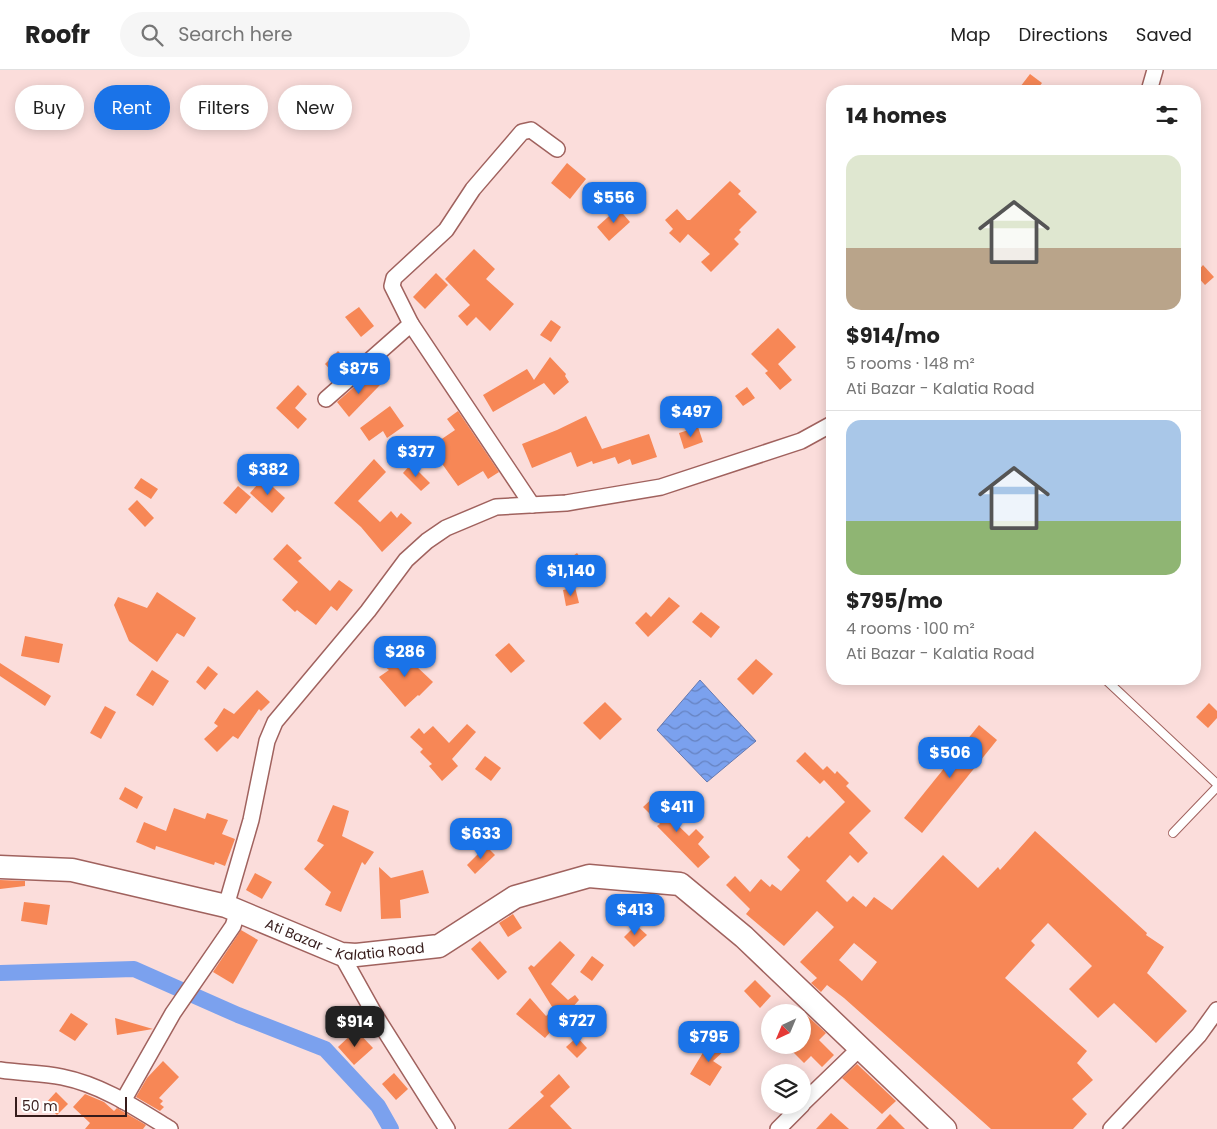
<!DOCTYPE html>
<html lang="en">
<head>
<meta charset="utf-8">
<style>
	:root { --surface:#fff; --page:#f6f6f6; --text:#222; --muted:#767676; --line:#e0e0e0; --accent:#1a73e8 }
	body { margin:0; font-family:Poppins,sans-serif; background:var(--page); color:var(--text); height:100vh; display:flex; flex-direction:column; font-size:19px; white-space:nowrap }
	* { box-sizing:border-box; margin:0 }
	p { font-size:16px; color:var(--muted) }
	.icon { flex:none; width:28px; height:28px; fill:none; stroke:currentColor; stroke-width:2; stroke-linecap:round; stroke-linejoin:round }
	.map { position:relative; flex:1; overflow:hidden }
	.drawer { position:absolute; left:826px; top:15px; width:375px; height:600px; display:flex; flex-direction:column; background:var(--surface); border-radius:20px; box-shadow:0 2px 12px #0003 }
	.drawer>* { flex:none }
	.hud { position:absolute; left:15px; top:15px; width:475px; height:45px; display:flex; gap:10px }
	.needle { width:32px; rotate:224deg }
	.fabs { position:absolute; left:761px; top:934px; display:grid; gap:10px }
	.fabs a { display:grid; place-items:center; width:50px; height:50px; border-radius:50%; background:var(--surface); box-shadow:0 2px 12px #0003; font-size:25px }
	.scale { position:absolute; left:15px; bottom:12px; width:112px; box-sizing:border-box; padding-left:5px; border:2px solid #361c1b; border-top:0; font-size:14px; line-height:18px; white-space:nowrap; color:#361c1b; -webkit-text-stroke:4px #fff; paint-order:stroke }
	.price { position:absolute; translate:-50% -42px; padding:0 11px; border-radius:10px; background:var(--accent); color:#fff; font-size:16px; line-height:32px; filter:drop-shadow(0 1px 2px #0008) }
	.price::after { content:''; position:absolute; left:50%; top:30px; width:15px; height:11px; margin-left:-8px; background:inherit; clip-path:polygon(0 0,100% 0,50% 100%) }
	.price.current { background:#222; color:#fff }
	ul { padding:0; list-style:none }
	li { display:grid; align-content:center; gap:10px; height:265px; padding:0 20px }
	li+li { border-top:1px solid var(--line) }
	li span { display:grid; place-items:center; height:155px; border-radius:15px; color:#555 }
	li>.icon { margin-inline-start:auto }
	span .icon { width:90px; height:90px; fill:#fffc; stroke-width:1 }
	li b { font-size:21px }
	h2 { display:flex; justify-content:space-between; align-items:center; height:60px; padding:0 20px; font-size:21px }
	.pill { padding:0 18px; border-radius:22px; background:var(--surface); box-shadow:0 2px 12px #0003; font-size:18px; line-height:45px }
	.pill.current { background:var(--accent); color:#fff }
	header { display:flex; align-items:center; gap:30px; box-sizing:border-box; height:70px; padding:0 25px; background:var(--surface); border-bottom:1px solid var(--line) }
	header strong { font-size:24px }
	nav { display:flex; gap:28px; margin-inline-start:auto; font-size:18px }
	.search { width:350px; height:45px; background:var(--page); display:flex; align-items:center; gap:12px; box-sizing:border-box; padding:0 18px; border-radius:28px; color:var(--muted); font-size:19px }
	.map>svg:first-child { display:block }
</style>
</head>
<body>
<header>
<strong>Roofr</strong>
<div class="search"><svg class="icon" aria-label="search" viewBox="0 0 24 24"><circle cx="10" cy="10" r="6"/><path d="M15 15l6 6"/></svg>Search here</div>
<nav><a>Map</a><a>Directions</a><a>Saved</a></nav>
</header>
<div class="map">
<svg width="1217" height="1059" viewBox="0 0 1217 1059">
	<defs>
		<pattern id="water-waves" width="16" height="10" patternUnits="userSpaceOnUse" patternTransform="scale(1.25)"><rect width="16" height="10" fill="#7ba1ee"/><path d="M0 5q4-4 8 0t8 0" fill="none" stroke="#6682c0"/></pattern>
	</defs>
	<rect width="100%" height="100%" fill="#fbdddb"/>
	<path fill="url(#water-waves)" stroke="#6679af" d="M 700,610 L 756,671 L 707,712 L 657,660 Z"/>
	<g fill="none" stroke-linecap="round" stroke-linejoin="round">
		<path stroke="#7ba1ee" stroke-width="16" d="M 0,903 L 134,899 L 238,945 L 325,979 L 378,1036 L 391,1059"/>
	</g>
	<g fill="#f78756" fill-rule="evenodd">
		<path d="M 1030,4 L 1042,13 L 1036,21 L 1017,21 Z"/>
		<path d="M 567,93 L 586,109 L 570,129 L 551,113 Z"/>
		<path d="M 730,111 L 741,121 L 738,124 L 757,142 L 739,160 L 741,162 L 734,169 L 739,174 L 711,202 L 701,192 L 710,184 L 688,164 L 680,173 L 669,163 L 673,159 L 665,150 L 677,139 L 687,150 L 690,150 Z"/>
		<path d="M 618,138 L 630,152 L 609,171 L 597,157 Z"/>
		<path d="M 474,179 L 495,199 L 486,209 L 514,234 L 490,261 L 476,247 L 467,256 L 458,246 L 470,235 L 445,209 Z"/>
		<path d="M 1203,195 L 1214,207 L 1205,215 L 1195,204 Z"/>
		<path d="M 436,203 L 448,215 L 425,239 L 413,227 Z"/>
		<path d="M 359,237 L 374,256 L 361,267 L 345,247 Z"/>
		<path d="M 551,250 L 561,257 L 551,272 L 540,265 Z"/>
		<path d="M 778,258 L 796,277 L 778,294 L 792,310 L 780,320 L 765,303 L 768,301 L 751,284 Z"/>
		<path d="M 338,281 L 351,294 L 337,307 L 325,294 Z"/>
		<path d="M 550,287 L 566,304 L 565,306 L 569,312 L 554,325 L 544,313 L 493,342 L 483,325 L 527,299 L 534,310 Z"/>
		<path d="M 370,303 L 381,314 L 349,347 L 337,332 Z"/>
		<path d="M 298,315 L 307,324 L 295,338 L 307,349 L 298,359 L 276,338 Z"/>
		<path d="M 747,317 L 755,328 L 743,336 L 735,326 Z"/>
		<path d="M 390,336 L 404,356 L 387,368 L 383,361 L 369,371 L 360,358 Z"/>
		<path d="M 458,341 L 499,402 L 488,409 L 483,401 L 458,416 L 430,377 L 455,360 L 447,349 Z"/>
		<path d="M 586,346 L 602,379 L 649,364 L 657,387 L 632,395 L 630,389 L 618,394 L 615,387 L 593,394 L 592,391 L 577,397 L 571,382 L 532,398 L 522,374 L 557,360 Z"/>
		<path d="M 698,357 L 703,372 L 684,379 L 679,363 Z"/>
		<path d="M 263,384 L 283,403 L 272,415 L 251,395 Z"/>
		<path d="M 374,389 L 386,402 L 358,431 L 380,452 L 391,441 L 397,448 L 401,443 L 412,453 L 382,482 L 361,457 L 334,433 Z"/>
		<path d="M 411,394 L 430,413 L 421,421 L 403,403 Z"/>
		<path d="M 141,408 L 158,419 L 151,429 L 134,418 Z"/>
		<path d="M 263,408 L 285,428 L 272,443 L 250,423 Z"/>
		<path d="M 238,416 L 251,427 L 236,444 L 223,433 Z"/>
		<path d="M 137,430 L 154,448 L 145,457 L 128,439 Z"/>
		<path d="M 287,474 L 302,488 L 298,491 L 330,521 L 339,510 L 353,520 L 337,541 L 331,536 L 316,555 L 297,540 L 295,542 L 282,530 L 298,512 L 273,489 Z"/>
		<path d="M 577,483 L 585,494 L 574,502 L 566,491 Z"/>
		<path d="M 575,517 L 579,533 L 566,536 L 563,520 Z"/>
		<path d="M 157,522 L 196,548 L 184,567 L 177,563 L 157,592 L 129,571 L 114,535 L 118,527 L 147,538 Z"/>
		<path d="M 669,527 L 680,536 L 648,567 L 635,553 L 646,542 L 651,547 Z"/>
		<path d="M 701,542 L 720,557 L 711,568 L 692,552 Z"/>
		<path d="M 25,566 L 63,574 L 59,593 L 21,586 Z"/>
		<path d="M 509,573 L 525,591 L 511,603 L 495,585 Z"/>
		<path d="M 399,578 L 418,594 L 416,596 L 433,612 L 419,626 L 418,625 L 405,637 L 379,607 L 389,600 L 384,596 Z"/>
		<path d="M 756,589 L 773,604 L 753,625 L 737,609 Z"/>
		<path d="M 0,593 L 51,626 L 45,636 L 0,606 Z"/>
		<path d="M 208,596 L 218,604 L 205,620 L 196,612 Z"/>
		<path d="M 152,600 L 169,611 L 153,636 L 136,625 Z"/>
		<path d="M 257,620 L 270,632 L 261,641 L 259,639 L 238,669 L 233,666 L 217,682 L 204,669 L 218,656 L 214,653 L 224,638 L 234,644 Z"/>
		<path d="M 605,632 L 622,649 L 600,670 L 583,653 Z"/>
		<path d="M 1209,633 L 1217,641 L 1217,648 L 1208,658 L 1196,647 Z"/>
		<path d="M 105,636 L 116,642 L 101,669 L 90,663 Z"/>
		<path d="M 467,654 L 476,662 L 452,689 L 458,696 L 442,711 L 429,696 L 432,694 L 420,682 L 423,679 L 410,667 L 419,658 L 424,664 L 433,656 L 449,673 Z"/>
		<path d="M 979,655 L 997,670 L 922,763 L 904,748 Z"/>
		<path d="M 805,682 L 823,700 L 827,696 L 835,704 L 837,701 L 849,713 L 846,716 L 871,741 L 849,763 L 868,783 L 858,793 L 850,785 L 826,811 L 847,832 L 853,826 L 866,837 L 874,827 L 892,840 L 943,785 L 978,818 L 998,797 L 1000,800 L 1035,761 L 1147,863 L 1146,865 L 1164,877 L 1147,903 L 1187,941 L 1156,973 L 1114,933 L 1098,948 L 1069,919 L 1092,896 L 1048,853 L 1031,871 L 1035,875 L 1005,908 L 1087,981 L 1077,993 L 1093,1010 L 1072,1029 L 1087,1044 L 1073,1059 L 991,1059 L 844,928 L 827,915 L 821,922 L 811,913 L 817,908 L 800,892 L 834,857 L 817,841 L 784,876 L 746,844 L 750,839 L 726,815 L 735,806 L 750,822 L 761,809 L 770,817 L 772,814 L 781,821 L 800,800 L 787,787 L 807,766 L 809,768 L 845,732 L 824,710 L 820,714 L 796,691 ZM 854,873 L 877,892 L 862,911 L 839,890 Z"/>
		<path d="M 485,686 L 501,698 L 491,711 L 475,699 Z"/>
		<path d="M 125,717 L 143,727 L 137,739 L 119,729 Z"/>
		<path d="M 657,724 L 668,736 L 663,741 L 689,766 L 696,759 L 704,767 L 698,774 L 710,787 L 698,798 L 657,756 L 660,754 L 643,737 Z"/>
		<path d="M 333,735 L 349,741 L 342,766 L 374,782 L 365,795 L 362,792 L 341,842 L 325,835 L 331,822 L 304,799 L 324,775 L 317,771 Z"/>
		<path d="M 174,738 L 205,749 L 207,743 L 228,750 L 222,764 L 235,769 L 225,796 L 215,792 L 214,795 L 156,776 L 155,780 L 136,772 L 144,752 L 166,761 Z"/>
		<path d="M 486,776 L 495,785 L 475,804 L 467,795 Z"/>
		<path d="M 379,797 L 391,808 L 423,800 L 429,823 L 400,830 L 401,848 L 381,849 Z"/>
		<path d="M 255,803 L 272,812 L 262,829 L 246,820 Z"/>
		<path d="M 0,810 L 25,811 L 25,816 L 0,819 Z"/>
		<path d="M 24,832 L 50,835 L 47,855 L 21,851 Z"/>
		<path d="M 513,844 L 522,858 L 508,867 L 499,853 Z"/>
		<path d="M 636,855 L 647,865 L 634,877 L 624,867 Z"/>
		<path d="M 241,860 L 258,870 L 233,914 L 213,902 Z"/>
		<path d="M 480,871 L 507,902 L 498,910 L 471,879 Z"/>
		<path d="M 560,871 L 575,885 L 551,914 L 568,930 L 575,925 L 579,930 L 545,968 L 516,944 L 530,928 L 546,946 L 554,940 L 528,898 L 531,895 L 534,897 Z"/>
		<path d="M 592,886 L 604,895 L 592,911 L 580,902 Z"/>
		<path d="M 755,910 L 771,926 L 760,938 L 744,921 Z"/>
		<path d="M 802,941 L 826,963 L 819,970 L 834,985 L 822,997 L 811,986 L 804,993 L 786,975 L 802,975 Z"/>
		<path d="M 71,943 L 88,954 L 75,971 L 59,961 Z"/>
		<path d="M 115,948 L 153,959 L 117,965 Z"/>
		<path d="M 356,960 L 373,978 L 354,995 L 338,977 Z"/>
		<path d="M 577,967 L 587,978 L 577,988 L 566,977 Z"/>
		<path d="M 715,968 L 726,979 L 713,991 L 722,997 L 710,1016 L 690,1004 L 707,976 Z"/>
		<path d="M 163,991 L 179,1007 L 159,1028 L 163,1031 L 160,1034 L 164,1037 L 160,1041 L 136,1027 L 147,1008 Z"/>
		<path d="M 857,994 L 896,1031 L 882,1044 L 842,1008 Z"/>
		<path d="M 394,1003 L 408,1019 L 396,1030 L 382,1014 Z"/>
		<path d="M 559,1004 L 570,1017 L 550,1036 L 572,1059 L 508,1059 L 544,1026 L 540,1022 Z"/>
		<path d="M 56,1022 L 68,1034 L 57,1045 L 45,1034 Z"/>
		<path d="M 85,1024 L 104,1032 L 114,1041 L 117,1038 L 146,1055 L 143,1059 L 85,1059 L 90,1053 L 73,1037 Z"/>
		<path d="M 831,1043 L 849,1059 L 816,1059 Z"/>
		<path d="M 890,1044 L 905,1059 L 876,1059 Z"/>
	</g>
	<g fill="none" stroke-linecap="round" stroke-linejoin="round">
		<g stroke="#a0625e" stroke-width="10">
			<g id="service">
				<path d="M 1105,609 L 1217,714"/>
				<path d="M 1173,763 L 1217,717"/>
			</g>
		</g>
		<g stroke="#a0625e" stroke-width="18">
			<g id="minor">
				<path d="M 1149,21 L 1155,0"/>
				<path d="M 411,254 L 392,216 L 394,208 L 446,160 L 473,119 L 522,62 L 531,60 L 557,79"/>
				<path d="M 326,329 L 411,254 L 532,435"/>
				<path d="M 226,836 L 251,750 L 267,671 L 275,652 L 368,541 L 406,490 L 427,471 L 446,458 L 496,437 L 566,433 L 661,417 L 801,371 L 832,354"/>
				<path d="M 341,884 L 375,945 L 447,1059"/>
				<path d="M 0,1000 C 20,1003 43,1003 62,1007 C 102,1015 136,1038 170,1059"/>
				<path d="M 123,1031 L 173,943 L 233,856 L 238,841"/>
				<path d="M 802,1034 L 860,978"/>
				<path d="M 778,1059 L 802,1035"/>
				<path d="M 1111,1059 L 1199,965 L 1217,940"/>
			</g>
		</g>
		<g stroke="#a0625e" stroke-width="25">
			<g id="secondary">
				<path id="s1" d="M 0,797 L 72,800 L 226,836 L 341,884 L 356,885 L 439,876 L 515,827 L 589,806 L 680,814 L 744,867 L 945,1059"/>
			</g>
		</g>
		<use href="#service" stroke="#fff" stroke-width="8"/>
		<use href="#minor" stroke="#fff" stroke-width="15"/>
		<use href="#secondary" stroke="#fff" stroke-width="22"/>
	</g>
	<g text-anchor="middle" stroke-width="4.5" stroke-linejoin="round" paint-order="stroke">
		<g font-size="14" fill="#361c1b" stroke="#fff">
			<text dy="5" stroke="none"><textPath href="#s1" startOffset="356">Ati Bazar - Kalatia Road</textPath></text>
		</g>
	</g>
</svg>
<div class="fabs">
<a><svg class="needle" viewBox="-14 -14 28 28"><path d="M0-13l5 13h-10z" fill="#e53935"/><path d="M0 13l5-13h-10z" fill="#767676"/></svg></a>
<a><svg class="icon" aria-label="layers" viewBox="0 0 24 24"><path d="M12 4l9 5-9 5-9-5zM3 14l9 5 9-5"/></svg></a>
</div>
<div class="scale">50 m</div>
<b class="price" style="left:614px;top:154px">$556</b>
<b class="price" style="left:359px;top:325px">$875</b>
<b class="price" style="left:691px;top:368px">$497</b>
<b class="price" style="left:416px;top:408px">$377</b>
<b class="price" style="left:268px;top:426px">$382</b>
<b class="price" style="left:571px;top:527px">$1,140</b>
<b class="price" style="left:405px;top:608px">$286</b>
<b class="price" style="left:950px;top:709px">$506</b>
<b class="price" style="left:677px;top:763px">$411</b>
<b class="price" style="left:481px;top:790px">$633</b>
<b class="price" style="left:635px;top:866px">$413</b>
<b class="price" style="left:577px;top:977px">$727</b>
<b class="price current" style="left:355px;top:978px">$914</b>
<b class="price" style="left:709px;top:993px">$795</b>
<div class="hud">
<a class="pill">Buy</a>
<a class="pill current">Rent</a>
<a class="pill">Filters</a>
<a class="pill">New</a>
</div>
<section class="drawer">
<h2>14 homes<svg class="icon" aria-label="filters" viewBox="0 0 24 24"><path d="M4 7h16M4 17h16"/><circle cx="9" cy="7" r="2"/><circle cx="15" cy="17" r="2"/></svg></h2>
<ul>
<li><span style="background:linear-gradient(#dfe7d0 60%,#b9a48a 0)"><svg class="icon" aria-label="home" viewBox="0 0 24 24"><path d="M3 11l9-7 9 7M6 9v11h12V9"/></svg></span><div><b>$914/mo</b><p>5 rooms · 148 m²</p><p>Ati Bazar - Kalatia Road</p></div></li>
<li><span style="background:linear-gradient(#a9c7e8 65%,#8fb573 0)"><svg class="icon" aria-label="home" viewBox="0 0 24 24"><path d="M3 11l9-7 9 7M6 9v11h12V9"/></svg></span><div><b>$795/mo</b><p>4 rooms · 100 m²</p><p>Ati Bazar - Kalatia Road</p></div></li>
</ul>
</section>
</div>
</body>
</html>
